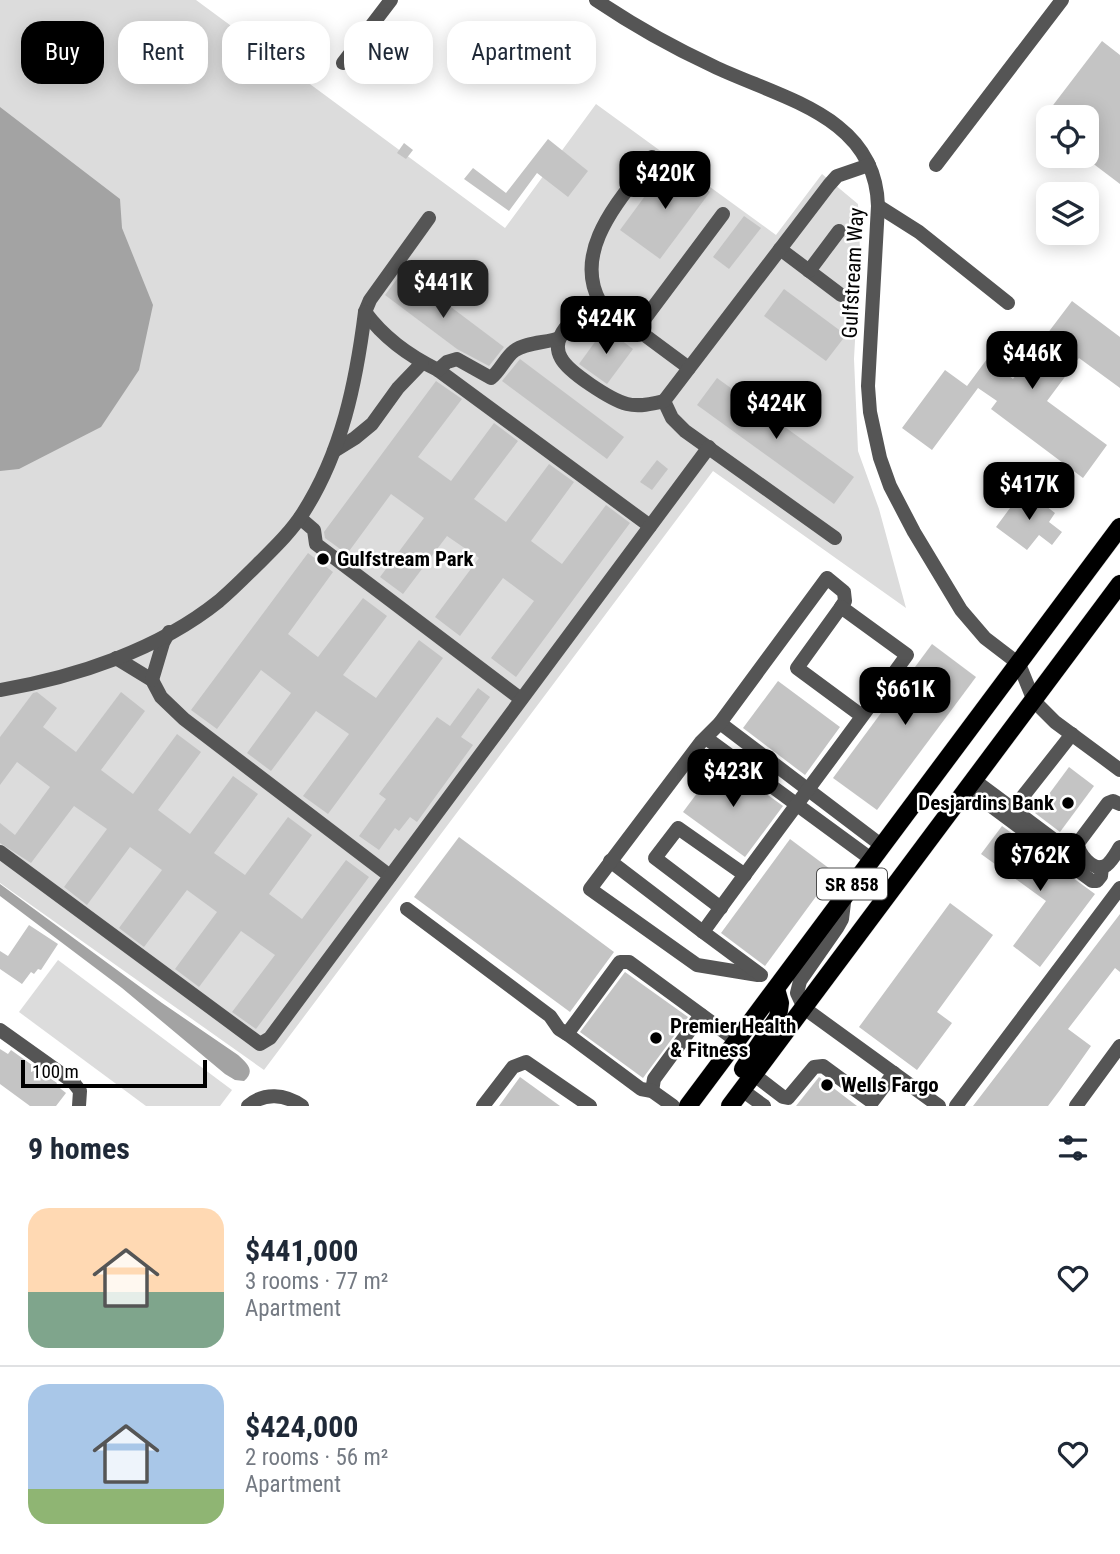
<!DOCTYPE html>
<html lang="en">
<head>
<meta charset="utf-8">
<style>
	:root { --surface:#fff; --page:#f2f2f3; --text:#1f2937; --muted:#747a83; --line:#e0e1e3; --accent:#000 }
	body { margin:0; font-family:"Roboto Condensed",sans-serif; background:var(--page); color:var(--text); height:100vh; display:flex; flex-direction:column; font-size:26px; white-space:nowrap }
	* { box-sizing:border-box; margin:0 }
	p { font-size:23px; color:var(--muted) }
	.icon { flex:none; width:38px; height:38px; fill:none; stroke:currentColor; stroke-width:2; stroke-linecap:round; stroke-linejoin:round }
	.map { position:relative; height:1106px; overflow:hidden }
	.sheet { display:flex; flex-direction:column; background:var(--surface); flex:1 }
	.sheet>* { flex:none }
	.guide { position:absolute; left:21px; top:21px; width:700px; height:63px; display:flex; gap:14px }
	.controls { position:absolute; left:1036px; top:105px; display:grid; gap:14px }
	.controls a { display:grid; place-items:center; width:63px; height:63px; border-radius:14px; background:var(--surface); box-shadow:0 4px 18px #0003; font-size:35px }
	.scale { position:absolute; left:21px; bottom:18px; width:186px; box-sizing:border-box; padding-left:7px; border:4px solid #000; border-top:0; font-size:19px; line-height:24px; white-space:nowrap; color:#000; -webkit-text-stroke:5px #fff; paint-order:stroke }
	.price { position:absolute; translate:-50% -60px; padding:0 16px; border-radius:14px; background:var(--accent); color:#fff; font-size:23px; line-height:46px; filter:drop-shadow(0 2px 4px #0008) }
	.price::after { content:''; position:absolute; left:50%; top:42px; width:21px; height:16px; margin-left:-10px; background:inherit; clip-path:polygon(0 0,100% 0,50% 100%) }
	.price.current { background:#222; color:#fff }
	ul { padding:0; list-style:none }
	li { display:flex; align-items:center; gap:21px; height:175px; padding:0 28px }
	li+li { border-top:2px solid var(--line) }
	li span { display:grid; place-items:center; flex:none; width:196px; height:140px; border-radius:21px; color:#555 }
	li>.icon { margin-inline-start:auto }
	span .icon { width:84px; height:84px; fill:#fffc; stroke-width:1 }
	li b { font-size:30px }
	h2 { display:flex; justify-content:space-between; align-items:center; height:84px; padding:0 28px; font-size:30px }
	.pill { padding:0 24px; border-radius:21px; background:var(--surface); box-shadow:0 4px 18px #0003; font-size:24px; line-height:63px }
	.pill.current { background:var(--accent); color:#fff }
	.map>svg:first-child { display:block }
</style>
</head>
<body>
<div class="map">
<svg width="1120" height="1106" viewBox="0 0 1120 1106">
	<rect width="100%" height="100%" fill="#fff"/>
	<g fill="#dcdcdc">
		<path d="M 0,0 L 196,0 L 505,228 L 596,104 L 776,235 L 822,174 L 858,204 L 860,251 L 854,359 L 858,451 L 879,509 L 906,608 L 713,471 L 264,1070 L 0,883 Z"/>
		<path d="M 58,960 L 232,1090 L 220,1106 L 146,1106 L 19,1012 Z"/>
	</g>
	<g fill="#a3a3a3">
		<path d="M 0,107 L 120,199 L 122,228 L 153,305 L 139,370 L 101,427 L 19,469 L 0,471 Z"/>
		<path d="M 0,884 L 162,1003 L 238,1055 C 247,1063 256,1071 244,1081 L 235,1080 L 225,1074 L 122,988 L 0,896 Z"/>
	</g>
	<g fill="#c4c4c4">
		<path d="M 1102,41 L 1120,55 L 1120,184 L 1087,159 L 1087,117 L 1044,117 Z"/>
		<path d="M 548,139 L 588,171 L 568,197 L 537,173 L 509,211 L 464,179 L 473,168 L 506,193 Z"/>
		<path d="M 404,143 L 413,150 L 406,159 L 397,153 Z"/>
		<path d="M 670,162 L 710,192 L 660,259 L 620,230 Z"/>
		<path d="M 744,216 L 761,228 L 729,269 L 713,257 Z"/>
		<path d="M 403,271 L 504,347 L 489,366 L 457,349 L 385,295 Z"/>
		<path d="M 784,289 L 846,335 L 826,361 L 764,316 Z"/>
		<path d="M 1072,301 L 1120,337 L 1120,388 L 1079,358 L 1047,401 L 1107,445 L 1083,478 L 991,409 L 997,401 L 978,388 L 932,450 L 902,428 L 945,370 L 967,386 L 987,359 L 1013,379 Z"/>
		<path d="M 605,328 L 633,349 L 607,384 L 579,364 Z"/>
		<path d="M 520,359 L 624,437 L 607,459 L 502,381 Z"/>
		<path d="M 717,378 L 854,477 L 834,504 L 697,405 Z"/>
		<path d="M 436,381 L 462,399 L 418,457 L 451,481 L 494,423 L 518,441 L 474,499 L 506,522 L 549,464 L 574,482 L 531,541 L 562,564 L 606,505 L 630,523 L 516,677 L 491,658 L 534,601 L 503,578 L 460,636 L 435,617 L 479,558 L 447,536 L 403,594 L 380,577 L 424,518 L 391,494 L 347,554 L 325,538 L 324,532 Z"/>
		<path d="M 657,460 L 668,469 L 652,490 L 640,482 Z"/>
		<path d="M 1024,489 L 1055,513 L 1049,522 L 1062,532 L 1052,545 L 1039,535 L 1027,550 L 996,527 Z"/>
		<path d="M 308,553 L 333,572 L 288,634 L 318,657 L 363,598 L 387,616 L 343,675 L 376,698 L 419,640 L 443,658 L 328,814 L 303,796 L 349,734 L 316,711 L 271,771 L 247,753 L 291,693 L 261,670 L 217,729 L 191,710 Z"/>
		<path d="M 932,644 L 976,677 L 877,810 L 833,778 Z"/>
		<path d="M 778,681 L 840,727 L 805,775 L 743,728 Z"/>
		<path d="M 478,688 L 490,697 L 461,737 L 473,745 L 417,822 L 410,817 L 399,831 L 395,828 L 379,850 L 359,836 L 386,799 L 379,794 L 437,717 L 450,726 Z"/>
		<path d="M 37,692 L 57,708 L 43,727 L 76,752 L 121,692 L 145,711 L 101,770 L 133,794 L 177,734 L 201,752 L 158,810 L 190,834 L 233,776 L 258,794 L 214,853 L 245,875 L 288,817 L 312,835 L 269,894 L 302,919 L 346,860 L 369,877 L 256,1029 L 232,1012 L 275,955 L 241,931 L 199,987 L 175,969 L 217,912 L 187,890 L 144,947 L 119,928 L 162,870 L 130,847 L 87,905 L 64,887 L 107,829 L 74,806 L 31,863 L 0,843 L 0,823 L 15,835 L 50,787 L 17,762 L 0,785 L 0,737 L 33,693 Z"/>
		<path d="M 721,761 L 783,806 L 745,857 L 683,812 Z"/>
		<path d="M 1069,767 L 1094,786 L 1060,832 L 1035,813 Z"/>
		<path d="M 1002,826 L 1095,894 L 1040,967 L 1013,946 L 1046,901 L 981,854 Z"/>
		<path d="M 459,837 L 614,952 L 570,1012 L 414,897 Z"/>
		<path d="M 790,839 L 834,872 L 765,966 L 721,933 Z"/>
		<path d="M 950,903 L 993,935 L 937,1012 L 952,1023 L 917,1070 L 859,1027 Z"/>
		<path d="M 1120,914 L 1120,972 L 1115,968 L 1068,1029 L 1091,1046 L 1060,1090 L 1048,1106 L 973,1106 Z"/>
		<path d="M 29,925 L 58,944 L 41,970 L 38,969 L 34,974 L 31,972 L 22,984 L 0,969 L 0,951 L 8,956 Z"/>
		<path d="M 625,972 L 688,1017 L 643,1078 L 580,1032 Z"/>
		<path d="M 0,1049 L 8,1054 L 11,1050 L 57,1083 L 56,1085 L 66,1093 L 56,1106 L 30,1106 L 0,1084 Z"/>
		<path d="M 520,1077 L 560,1106 L 499,1106 Z"/>
		<path d="M 819,1077 L 857,1106 L 796,1106 Z"/>
	</g>
	<g fill="none" stroke-linecap="round" stroke-linejoin="round">
		<g stroke="#dbdbdb" stroke-width="19">
			<g id="major">
				<path d="M 743,1069 L 778,1017 L 780,1003 L 776,989"/>
				<path d="M 688,1106 L 1120,527"/>
				<path d="M 730,1106 L 1120,584"/>
			</g>
		</g>
		<g stroke="#555" stroke-width="14">
			<path d="M 596,0 C 633,25 672,47 713,66 C 779,98 876,115 878,206 L 868,386 L 870,412 L 880,458 L 890,486 L 914,532 L 961,610 L 985,638 L 1019,664 L 1034,701 L 1055,722 L 1120,770"/>
			<path d="M 343,63 L 391,0"/>
			<path d="M 652,157 C 623,197 571,249 600,302 L 689,368"/>
			<path d="M 936,165 L 1062,0"/>
			<path d="M 878,206 L 919,232 L 1008,303"/>
			<path d="M 429,218 L 370,300 L 365,312 C 384,338 409,356 438,370 L 650,526"/>
			<path d="M 780,249 L 841,295"/>
			<path d="M 809,271 L 839,231"/>
			<path d="M 600,302 C 586,311 566,321 560,337 C 557,344 557,351 561,358 C 568,372 611,400 627,404 C 639,407 652,404 664,401 L 672,418 L 685,431 L 835,538"/>
			<path d="M 637,329 L 723,214"/>
			<path d="M 438,370 L 447,362 L 457,359 L 491,378 C 500,371 505,358 514,351 C 526,342 546,343 560,338"/>
			<path d="M 664,401 L 829,185 L 837,176 L 869,165"/>
			<path d="M 334,451 L 355,438 L 372,424 L 398,388 L 422,363"/>
			<path d="M 300,518 L 314,530 L 316,544 L 521,699"/>
			<path d="M 116,658 L 152,680 L 161,697 L 184,719 L 390,876"/>
			<path d="M 152,680 L 163,643 L 169,632"/>
			<path d="M 0,690 C 76,677 158,650 219,601 C 232,590 245,577 257,565 C 273,549 291,532 303,513 C 342,452 356,383 365,312"/>
			<path d="M 720,723 L 881,845"/>
			<path d="M 1072,734 L 1013,809 L 1069,851 L 1079,853"/>
			<path d="M 706,738 L 871,859"/>
			<path d="M 974,780 L 1013,809 L 1007,816"/>
			<path d="M 968,789 L 1092,881 L 1097,881 L 1101,876 L 1102,867"/>
			<path d="M 1120,804 L 1113,801 L 1108,803 L 1078,843 C 1077,853 1093,872 1105,866 C 1111,863 1116,853 1120,847"/>
			<path d="M 0,852 L 260,1044 L 270,1038 L 709,447"/>
			<path d="M 610,861 L 703,932"/>
			<path d="M 845,895 L 842,919 L 837,928 L 800,981 L 797,993 L 804,1008 L 939,1106"/>
			<path d="M 721,908 L 655,858 L 678,828 L 745,875"/>
			<path d="M 407,909 L 550,1016 L 559,1029 L 567,1034"/>
			<path d="M 758,975 L 697,965 L 590,889 L 701,742 L 720,723 L 827,578 L 844,592 L 845,601 L 841,607"/>
			<path d="M 761,975 L 703,932 C 770,839 840,748 907,655 L 841,607 L 797,668 L 862,716"/>
			<path d="M 0,1030 L 73,1082 L 80,1091 L 79,1106"/>
			<path d="M 753,1074 L 783,1097 L 788,1098 L 814,1067 L 823,1066 L 872,1102 L 894,1073"/>
			<path d="M 742,1090 L 764,1106"/>
			<path d="M 652,1091 L 654,1079 L 701,1015"/>
			<path d="M 248,1106 C 264,1092 285,1094 302,1106"/>
			<path d="M 483,1106 L 513,1067 L 526,1062 L 590,1106"/>
			<path d="M 673,1106 L 652,1091 L 641,1089 L 567,1034 L 620,962 L 629,962 L 737,1041"/>
			<path d="M 956,1106 L 1120,888"/>
			<path d="M 1076,1106 L 1120,1046"/>
		</g>
		<use href="#major" stroke="#000" stroke-width="18"/>
	</g>
	<g fill="#000" stroke="#fff" stroke-width="2.5">
		<circle cx="323" cy="559" r="7"/>
		<circle cx="1068" cy="803" r="7"/>
		<circle cx="656" cy="1038" r="7"/>
		<circle cx="827" cy="1085" r="7"/>
	</g>
	<g text-anchor="middle" stroke-width="5" stroke-linejoin="round" paint-order="stroke">
		<rect fill="#fff" stroke="#4c4c4c" stroke-width="2" x="817" y="868.5" width="70" height="31" rx="5"/>
		<g font-size="19" font-weight="bold" fill="#000">
			<text x="852" y="891">SR 858</text>
		</g>
		<g font-size="21" fill="#000" stroke="#fff">
			<text transform="translate(853 273) rotate(-87)" y="7">Gulfstream Way</text>
		</g>
		<g font-size="21" font-weight="bold" fill="#000" stroke="#fff" text-anchor="start">
			<text x="337" y="566">Gulfstream Park</text>
			<text x="1054" y="810" text-anchor="end">Desjardins Bank</text>
			<text x="670" y="1033">Premier Health<tspan x="670" dy="24">&amp; Fitness</tspan></text>
			<text x="841" y="1092">Wells Fargo</text>
		</g>
	</g>
</svg>
<div class="controls">
<a><svg class="icon" aria-label="locate" viewBox="0 0 24 24"><circle cx="12" cy="12" r="6"/><path d="M12 2v4M12 18v4M2 12h4M18 12h4"/></svg></a>
<a><svg class="icon" aria-label="layers" viewBox="0 0 24 24"><path d="M12 4l9 5-9 5-9-5zM3 14l9 5 9-5"/></svg></a>
</div>
<div class="scale">100 m</div>
<b class="price" style="left:665px;top:211px">$420K</b>
<b class="price current" style="left:443px;top:320px">$441K</b>
<b class="price" style="left:606px;top:356px">$424K</b>
<b class="price" style="left:1032px;top:391px">$446K</b>
<b class="price" style="left:776px;top:441px">$424K</b>
<b class="price" style="left:1029px;top:522px">$417K</b>
<b class="price" style="left:905px;top:727px">$661K</b>
<b class="price" style="left:733px;top:809px">$423K</b>
<b class="price" style="left:1040px;top:893px">$762K</b>
<div class="guide">
<a class="pill current">Buy</a>
<a class="pill">Rent</a>
<a class="pill">Filters</a>
<a class="pill">New</a>
<a class="pill">Apartment</a>
</div>
</div>
<section class="sheet">
<h2>9 homes<svg class="icon" aria-label="filters" viewBox="0 0 24 24"><path d="M4 7h16M4 17h16"/><circle cx="9" cy="7" r="2"/><circle cx="15" cy="17" r="2"/></svg></h2>
<ul>
<li><span style="background:linear-gradient(#ffd9b3 60%,#7fa58c 0)"><svg class="icon" aria-label="home" viewBox="0 0 24 24"><path d="M3 11l9-7 9 7M6 9v11h12V9"/></svg></span><div><b>$441,000</b><p>3 rooms · 77 m²</p><p>Apartment</p></div><svg class="icon" aria-label="heart" viewBox="0 0 24 24"><path d="M12 20l-8-8c-3-5 5-10 8-4 3-6 11-1 8 4z"/></svg></li>
<li><span style="background:linear-gradient(#a9c7e8 75%,#8fb573 0)"><svg class="icon" aria-label="home" viewBox="0 0 24 24"><path d="M3 11l9-7 9 7M6 9v11h12V9"/></svg></span><div><b>$424,000</b><p>2 rooms · 56 m²</p><p>Apartment</p></div><svg class="icon" aria-label="heart" viewBox="0 0 24 24"><path d="M12 20l-8-8c-3-5 5-10 8-4 3-6 11-1 8 4z"/></svg></li>
</ul>
</section>
</body>
</html>
